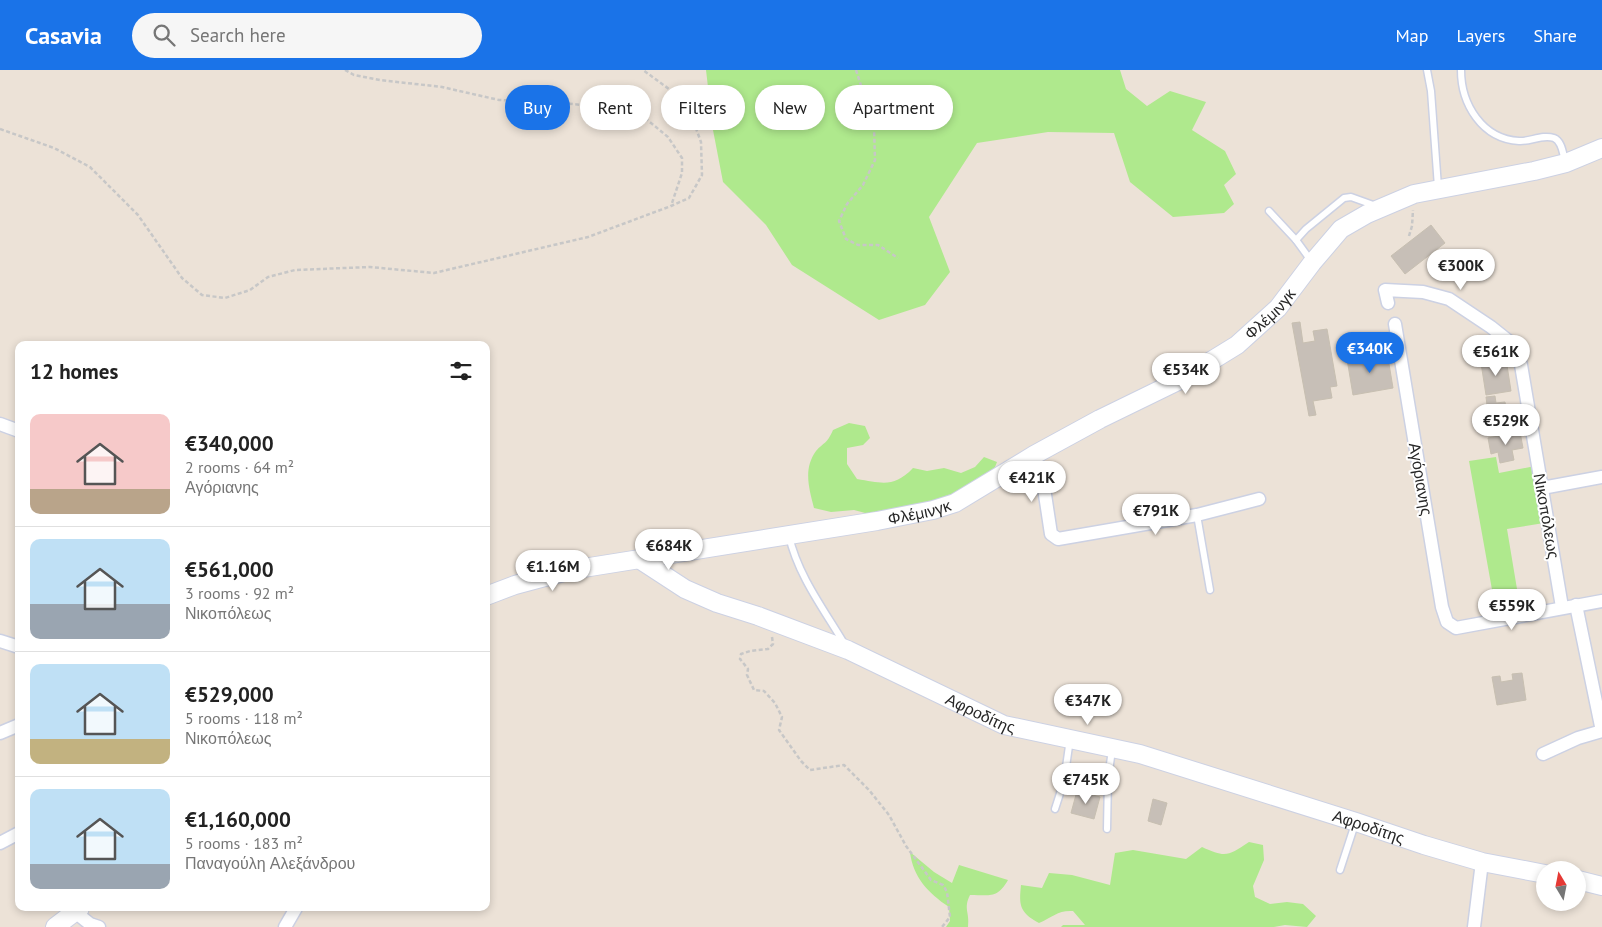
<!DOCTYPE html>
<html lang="en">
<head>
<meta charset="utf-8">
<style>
	:root { --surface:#fff; --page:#f6f6f6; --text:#222; --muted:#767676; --line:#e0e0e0; --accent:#1a73e8 }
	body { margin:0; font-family:"PT Sans",sans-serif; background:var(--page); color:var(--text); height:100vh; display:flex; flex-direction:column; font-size:19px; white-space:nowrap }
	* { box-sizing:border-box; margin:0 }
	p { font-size:16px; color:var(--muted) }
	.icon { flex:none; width:28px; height:28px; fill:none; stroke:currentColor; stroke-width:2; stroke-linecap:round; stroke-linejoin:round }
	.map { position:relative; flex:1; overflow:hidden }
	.details { position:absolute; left:15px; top:271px; width:475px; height:570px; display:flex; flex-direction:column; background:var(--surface); border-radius:10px; box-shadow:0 2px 8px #0003 }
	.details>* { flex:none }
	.hud { position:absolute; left:505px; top:15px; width:475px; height:45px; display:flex; gap:10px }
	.needle { width:32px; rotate:350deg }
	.controls { position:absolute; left:1536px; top:791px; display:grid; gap:10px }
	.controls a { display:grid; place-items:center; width:50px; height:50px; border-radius:50%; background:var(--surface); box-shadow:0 2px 8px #0003; font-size:25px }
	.price { position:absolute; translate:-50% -42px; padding:0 11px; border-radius:18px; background:#fff; color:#222; font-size:16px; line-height:32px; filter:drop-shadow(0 1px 2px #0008) }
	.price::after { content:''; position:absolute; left:50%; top:30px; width:15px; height:11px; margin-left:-8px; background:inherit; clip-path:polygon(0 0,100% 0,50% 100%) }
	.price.current { background:var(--accent); color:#fff }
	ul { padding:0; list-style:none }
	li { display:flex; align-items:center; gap:15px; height:125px; padding:0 15px }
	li+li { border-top:1px solid var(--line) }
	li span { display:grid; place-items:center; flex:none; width:140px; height:100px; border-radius:10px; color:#555 }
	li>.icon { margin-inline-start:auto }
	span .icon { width:60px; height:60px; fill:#fffc; stroke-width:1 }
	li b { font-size:21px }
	h2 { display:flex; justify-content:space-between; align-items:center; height:60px; padding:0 15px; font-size:21px }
	.tag { padding:0 18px; border-radius:22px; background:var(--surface); box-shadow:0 2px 8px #0003; font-size:18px; line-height:45px }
	.tag.current { background:var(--accent); color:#fff }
	header { display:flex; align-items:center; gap:30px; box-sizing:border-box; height:70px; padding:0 25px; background:var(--accent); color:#fff }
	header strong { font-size:24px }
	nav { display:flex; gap:28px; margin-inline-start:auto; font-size:18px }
	.search { width:350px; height:45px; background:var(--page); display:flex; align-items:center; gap:12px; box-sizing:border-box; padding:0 18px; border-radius:28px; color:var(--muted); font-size:19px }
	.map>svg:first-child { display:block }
</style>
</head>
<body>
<header>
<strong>Casavia</strong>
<div class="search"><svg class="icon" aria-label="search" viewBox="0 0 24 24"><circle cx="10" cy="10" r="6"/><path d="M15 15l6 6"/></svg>Search here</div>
<nav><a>Map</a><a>Layers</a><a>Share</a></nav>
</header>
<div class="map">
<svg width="1602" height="857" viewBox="0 0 1602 857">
	<rect width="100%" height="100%" fill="#ece2d7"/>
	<g fill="#afe98d">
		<path d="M 706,0 L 1120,0 L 1126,19 L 1147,36 L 1170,21 L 1206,32 L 1192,60 L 1225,81 L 1236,104 L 1224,115 L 1234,134 L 1224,143 L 1173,147 L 1130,112 L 1114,63 L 1048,62 L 977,73 L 929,147 L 950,202 L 925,235 L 879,250 L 792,195 L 766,155 L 723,112 L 713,60 Z"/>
		<path d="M 849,353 L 865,356 L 870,368 L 863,375 L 847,378 L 847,394 L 857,409 C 882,413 894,418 913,398 L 927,401 L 944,398 L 961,403 L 975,397 L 984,387 L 997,392 L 991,407 L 975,418 L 906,442 L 897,437 L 893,442 L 869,444 L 854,440 L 831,442 L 814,438 C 809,418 803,399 816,381 C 824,372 827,374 833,360 Z"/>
		<path d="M 1496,387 L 1499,403 L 1535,396 L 1544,453 L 1507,459 L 1520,537 L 1496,542 L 1469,391 Z"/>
		<path d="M 1249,772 L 1263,775 L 1264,790 L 1253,816 L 1255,827 L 1270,834 L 1287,832 L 1303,834 L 1316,846 L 1307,857 L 1285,855 L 1274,857 L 1061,857 L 1063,855 L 1085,855 L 1073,841 C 1058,840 1053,847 1039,853 C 1019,842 1019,835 1021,815 L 1042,818 L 1049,803 L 1072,805 L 1110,815 L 1115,783 L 1133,780 L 1186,789 L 1202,777 C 1226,788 1228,786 1249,772 Z"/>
		<path d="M 910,782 L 934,802 L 952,813 L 959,795 L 1008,810 C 997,829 990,825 970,825 C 963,839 970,842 968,857 L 946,857 L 950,851 L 949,837 C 928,823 913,807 910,782 Z"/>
	</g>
	<g fill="#c7bfb7" stroke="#c7bfb1">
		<path d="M 1431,155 L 1445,173 L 1405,204 L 1391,186 Z"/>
		<path d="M 1300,252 L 1303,273 L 1315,271 L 1313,261 L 1327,259 L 1337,316 L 1330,317 L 1332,328 L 1313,331 L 1316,345 L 1309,346 L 1292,253 Z"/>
		<path d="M 1387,282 L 1393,318 L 1353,325 L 1347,289 Z"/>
		<path d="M 1506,289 L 1511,321 L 1486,325 L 1481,293 Z"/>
		<path d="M 1495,326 L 1496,333 L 1505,332 L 1507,344 L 1497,345 L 1498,350 L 1489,351 L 1486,327 Z"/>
		<path d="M 1520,362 L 1523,378 L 1512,380 L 1514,390 L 1500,393 L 1498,382 L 1491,384 L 1488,368 Z"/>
		<path d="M 1522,603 L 1526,630 L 1497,635 L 1492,607 L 1500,606 L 1501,612 L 1513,610 L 1512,604 Z"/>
		<path d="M 1077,721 L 1100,727 L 1094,749 L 1071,743 Z"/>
		<path d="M 1153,729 L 1167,733 L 1161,755 L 1148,751 Z"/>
	</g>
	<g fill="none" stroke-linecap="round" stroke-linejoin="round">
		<g stroke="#ccd1e3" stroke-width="9">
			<g id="lane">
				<path d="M 1427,0 L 1431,21 L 1438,117"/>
				<path d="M 1461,0 C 1461,34 1482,69 1519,71 C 1530,72 1542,64 1554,68 C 1562,71 1563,84 1565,91"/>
				<path d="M 1269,141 L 1296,170 L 1312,192"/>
				<path d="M 1296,170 L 1306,159 L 1344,128 L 1351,127 L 1376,136"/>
				<path d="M 1197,445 L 1210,520"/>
				<path d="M 789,466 C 798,506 825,541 845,575"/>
				<path d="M 1055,739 L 1064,711 L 1070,669"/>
				<path d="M 1107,759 L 1108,708 L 1112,680"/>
				<path d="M 1340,800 L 1355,754"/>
			</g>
		</g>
		<g stroke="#ccd1e3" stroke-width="15">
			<g id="street">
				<path d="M 1388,233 L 1385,220 L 1423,222 L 1449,229 L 1491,257 L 1516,277 L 1521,295 L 1562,537"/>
				<path d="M 1395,254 L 1442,537 L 1447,552 L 1456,558 L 1602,531"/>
				<path d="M 0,354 L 19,361"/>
				<path d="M 1034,385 L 1044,418 L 1051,464 L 1058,469 L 1197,445 L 1259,429"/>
				<path d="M 1542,418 L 1602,407"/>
				<path d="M 1576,535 L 1602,661"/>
				<path d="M 0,571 L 19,577"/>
				<path d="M 0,663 L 19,655"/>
				<path d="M 1543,684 L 1578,668 L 1602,661"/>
				<path d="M 0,773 L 19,763"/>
				<path d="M 75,842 L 90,854 L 99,857"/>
				<path d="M 285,857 L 296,838"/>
				<path d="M 1474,857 L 1482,792"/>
			</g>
		</g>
		<g stroke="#ccd1e3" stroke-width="20">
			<g id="secondary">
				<path id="s1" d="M 639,489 L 685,519 L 717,533 L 758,546 L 848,580 L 1004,655 L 1140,684 L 1356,752 L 1424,775 L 1482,792 L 1545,804"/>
				<path id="s2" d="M 486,526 L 515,515 L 571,500 L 877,451 L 933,440 L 955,433 L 1034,385 L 1100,349 L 1180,310 L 1237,275 L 1278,238 L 1312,193 L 1341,159 L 1367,144 L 1414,124 L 1534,101 L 1566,93 L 1602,78"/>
				<path d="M 1578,810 L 1602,816"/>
				<path d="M 55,857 L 80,838"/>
			</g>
		</g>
		<g stroke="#c7c7c7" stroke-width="2.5" stroke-dasharray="4 2.5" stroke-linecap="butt">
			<path d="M 345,0 L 354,5 L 380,10 L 442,17 L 499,30 L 552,32 L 612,38 L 645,48 L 668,67 L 682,88 L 682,103 L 671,136"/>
			<path d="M 856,0 L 874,56 L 875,90 L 863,115 L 847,134 L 839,151 L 846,169 L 858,175 L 878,175 L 898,188"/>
			<path d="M 0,59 L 54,78 L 90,97 L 138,145 L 182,208 L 202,225 L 225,228 L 250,220 L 268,207 L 295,200 L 370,197 L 434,203 L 588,167 L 671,136 L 689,128 L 702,105 L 701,72 L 691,45 L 669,19 L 643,0"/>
			<path d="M 1409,166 L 1412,156 L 1413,140"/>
			<path d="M 772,567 L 773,574 L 768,579 L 750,581 L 741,584 L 740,589 L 748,599 L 747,605 L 754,620 L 764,621 L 775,633 L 782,647 L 779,660 L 801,691 L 810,700 L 844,695 L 869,720 L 889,745 L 906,776 L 931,810 L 943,815 L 947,822 L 950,847 L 942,857"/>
		</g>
		<use href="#lane" stroke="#fff" stroke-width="6"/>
		<use href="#street" stroke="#fff" stroke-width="12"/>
		<use href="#secondary" stroke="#fff" stroke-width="18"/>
	</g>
	<g text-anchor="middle" stroke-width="4" stroke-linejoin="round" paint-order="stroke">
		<g font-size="16" fill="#272727" stroke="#fff">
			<text dy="6" stroke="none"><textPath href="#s2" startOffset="848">Φλέμινγκ</textPath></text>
			<text transform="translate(1421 409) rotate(80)" y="6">Αγόριανης</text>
			<text dy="6" stroke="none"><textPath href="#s2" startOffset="442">Φλέμινγκ</textPath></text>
			<text transform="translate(1547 446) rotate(80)" y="6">Νικοπόλεως</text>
			<text dy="6" stroke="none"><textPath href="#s1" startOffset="376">Αφροδίτης</textPath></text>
			<text dy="6" stroke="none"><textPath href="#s1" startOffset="781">Αφροδίτης</textPath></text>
		</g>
	</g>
</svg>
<div class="controls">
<a><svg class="needle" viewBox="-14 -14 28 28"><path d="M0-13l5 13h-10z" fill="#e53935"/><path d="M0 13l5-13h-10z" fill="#767676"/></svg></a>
</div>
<b class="price" style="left:1461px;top:221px">€300K</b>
<b class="price current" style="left:1370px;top:304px">€340K</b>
<b class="price" style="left:1496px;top:307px">€561K</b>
<b class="price" style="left:1186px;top:325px">€534K</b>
<b class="price" style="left:1506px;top:376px">€529K</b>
<b class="price" style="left:1032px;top:433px">€421K</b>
<b class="price" style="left:1156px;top:466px">€791K</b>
<b class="price" style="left:669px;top:501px">€684K</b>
<b class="price" style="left:553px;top:522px">€1.16M</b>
<b class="price" style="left:1512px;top:561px">€559K</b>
<b class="price" style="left:1088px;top:656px">€347K</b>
<b class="price" style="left:1086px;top:735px">€745K</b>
<div class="hud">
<a class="tag current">Buy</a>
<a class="tag">Rent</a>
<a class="tag">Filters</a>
<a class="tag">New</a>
<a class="tag">Apartment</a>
</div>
<section class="details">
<h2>12 homes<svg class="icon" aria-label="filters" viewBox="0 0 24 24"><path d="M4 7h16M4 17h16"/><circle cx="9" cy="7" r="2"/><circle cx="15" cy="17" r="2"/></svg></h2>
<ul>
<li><span style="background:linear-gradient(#f6c9c9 75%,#b9a48a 0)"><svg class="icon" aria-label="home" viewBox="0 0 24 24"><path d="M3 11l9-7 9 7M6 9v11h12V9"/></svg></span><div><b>€340,000</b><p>2 rooms · 64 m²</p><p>Αγόριανης</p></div></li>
<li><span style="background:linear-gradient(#bfe0f5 65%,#9aa5b1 0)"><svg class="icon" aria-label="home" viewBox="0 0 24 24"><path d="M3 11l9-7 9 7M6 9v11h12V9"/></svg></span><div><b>€561,000</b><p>3 rooms · 92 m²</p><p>Νικοπόλεως</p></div></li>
<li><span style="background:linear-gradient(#bfe0f5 75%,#c2b280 0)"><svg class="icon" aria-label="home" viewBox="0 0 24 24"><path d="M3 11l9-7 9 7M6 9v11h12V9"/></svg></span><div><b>€529,000</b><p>5 rooms · 118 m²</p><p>Νικοπόλεως</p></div></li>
<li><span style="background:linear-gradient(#bfe0f5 75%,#9aa5b1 0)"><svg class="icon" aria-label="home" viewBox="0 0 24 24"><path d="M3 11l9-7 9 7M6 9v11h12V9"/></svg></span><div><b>€1,160,000</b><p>5 rooms · 183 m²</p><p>Παναγούλη Αλεξάνδρου</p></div></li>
</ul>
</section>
</div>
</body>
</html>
